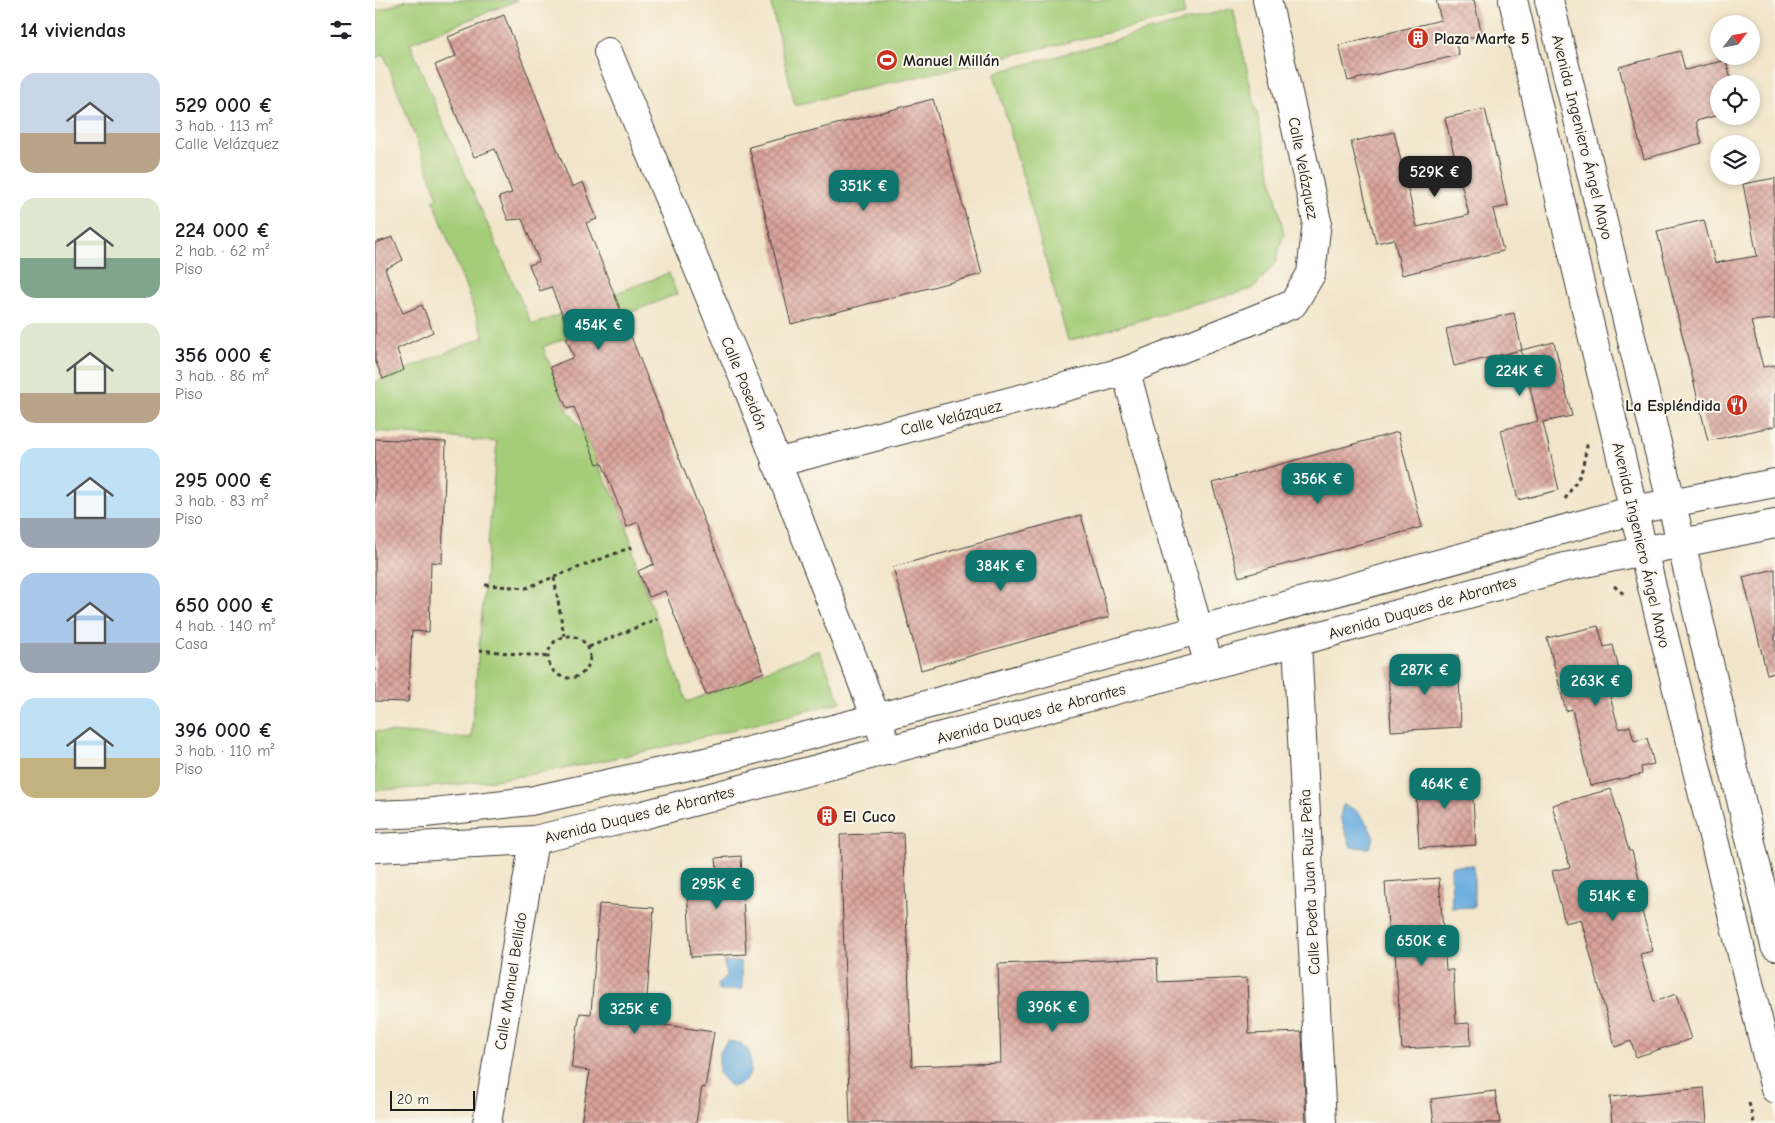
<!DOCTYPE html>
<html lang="es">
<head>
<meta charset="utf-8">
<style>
	:root { --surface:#fff; --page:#f6f6f6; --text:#202124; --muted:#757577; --accent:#0f766e }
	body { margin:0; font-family:"Comic Neue",sans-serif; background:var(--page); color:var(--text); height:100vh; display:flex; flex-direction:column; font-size:19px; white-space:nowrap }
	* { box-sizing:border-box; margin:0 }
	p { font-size:16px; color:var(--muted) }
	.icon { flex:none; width:28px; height:28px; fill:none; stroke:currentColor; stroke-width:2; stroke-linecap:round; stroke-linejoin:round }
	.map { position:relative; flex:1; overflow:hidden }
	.details { display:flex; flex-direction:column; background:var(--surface); width:375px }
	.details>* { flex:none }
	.needle { width:32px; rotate:58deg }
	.controls { position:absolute; left:1335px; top:15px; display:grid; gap:10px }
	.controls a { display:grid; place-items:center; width:50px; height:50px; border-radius:50%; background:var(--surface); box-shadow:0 2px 8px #0003; font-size:25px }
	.scale { position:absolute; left:15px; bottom:12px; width:85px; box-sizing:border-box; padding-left:5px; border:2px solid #1c1c1c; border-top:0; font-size:14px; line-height:18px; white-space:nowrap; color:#1c1c1c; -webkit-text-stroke:4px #fbf7ec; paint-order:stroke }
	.price { position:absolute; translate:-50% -42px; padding:0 11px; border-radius:10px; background:var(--accent); color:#fff; font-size:16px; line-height:32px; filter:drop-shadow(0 1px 2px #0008) }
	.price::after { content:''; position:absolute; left:50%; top:30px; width:15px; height:11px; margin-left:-8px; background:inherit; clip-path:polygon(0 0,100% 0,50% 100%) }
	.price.selected { background:#222; color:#fff }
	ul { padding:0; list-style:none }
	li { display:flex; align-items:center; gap:15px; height:125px; padding:0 20px }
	li span { display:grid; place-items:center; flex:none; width:140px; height:100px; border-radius:15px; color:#555 }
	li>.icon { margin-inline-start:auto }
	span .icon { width:60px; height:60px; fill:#fffc; stroke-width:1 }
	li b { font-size:21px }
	h2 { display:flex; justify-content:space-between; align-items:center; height:60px; padding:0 20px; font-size:21px }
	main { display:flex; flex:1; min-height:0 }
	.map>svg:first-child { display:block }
</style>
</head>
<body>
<main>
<section class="details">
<h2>14 viviendas<svg class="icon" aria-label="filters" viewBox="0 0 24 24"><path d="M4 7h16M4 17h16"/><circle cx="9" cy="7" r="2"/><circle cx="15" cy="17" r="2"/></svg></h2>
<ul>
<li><span style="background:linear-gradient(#c9d6e8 60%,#b9a48a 0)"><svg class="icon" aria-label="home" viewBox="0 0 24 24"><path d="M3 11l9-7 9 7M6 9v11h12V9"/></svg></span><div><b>529 000 €</b><p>3 hab. · 113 m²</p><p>Calle Velázquez</p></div></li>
<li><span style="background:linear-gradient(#dfe7d0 60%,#7fa58c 0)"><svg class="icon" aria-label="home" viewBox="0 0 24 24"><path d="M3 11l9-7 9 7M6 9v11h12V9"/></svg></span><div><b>224 000 €</b><p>2 hab. · 62 m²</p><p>Piso</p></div></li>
<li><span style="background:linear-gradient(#dfe7d0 70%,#b9a48a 0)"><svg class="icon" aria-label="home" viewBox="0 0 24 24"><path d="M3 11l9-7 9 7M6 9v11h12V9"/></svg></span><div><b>356 000 €</b><p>3 hab. · 86 m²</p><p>Piso</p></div></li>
<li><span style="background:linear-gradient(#bfe0f5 70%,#9aa5b1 0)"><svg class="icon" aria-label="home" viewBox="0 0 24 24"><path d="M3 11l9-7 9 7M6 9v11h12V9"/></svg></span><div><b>295 000 €</b><p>3 hab. · 83 m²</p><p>Piso</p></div></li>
<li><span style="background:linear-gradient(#a9c7e8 70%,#9aa5b1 0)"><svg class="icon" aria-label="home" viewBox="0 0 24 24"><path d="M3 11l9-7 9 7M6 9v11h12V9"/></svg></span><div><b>650 000 €</b><p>4 hab. · 140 m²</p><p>Casa</p></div></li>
<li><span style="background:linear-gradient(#bfe0f5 60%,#c2b280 0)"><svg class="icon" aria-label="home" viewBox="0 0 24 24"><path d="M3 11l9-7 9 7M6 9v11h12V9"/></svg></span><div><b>396 000 €</b><p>3 hab. · 110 m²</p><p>Piso</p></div></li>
</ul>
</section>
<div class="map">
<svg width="1400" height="1123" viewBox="0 0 1400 1123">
	<defs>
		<pattern id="building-cross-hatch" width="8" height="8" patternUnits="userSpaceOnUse" patternTransform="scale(1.25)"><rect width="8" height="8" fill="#daa49c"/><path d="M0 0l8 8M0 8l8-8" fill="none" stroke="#b0857e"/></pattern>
	</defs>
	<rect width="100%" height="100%" fill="#fbf7ec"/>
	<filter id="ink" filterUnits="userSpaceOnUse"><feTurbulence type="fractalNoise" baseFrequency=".02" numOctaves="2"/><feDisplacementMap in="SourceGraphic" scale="10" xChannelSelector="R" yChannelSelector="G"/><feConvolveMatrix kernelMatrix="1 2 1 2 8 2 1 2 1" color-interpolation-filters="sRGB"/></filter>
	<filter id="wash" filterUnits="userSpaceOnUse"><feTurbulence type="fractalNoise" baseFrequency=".0096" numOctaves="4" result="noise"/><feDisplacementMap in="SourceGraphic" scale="20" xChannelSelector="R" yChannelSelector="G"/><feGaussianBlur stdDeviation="1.12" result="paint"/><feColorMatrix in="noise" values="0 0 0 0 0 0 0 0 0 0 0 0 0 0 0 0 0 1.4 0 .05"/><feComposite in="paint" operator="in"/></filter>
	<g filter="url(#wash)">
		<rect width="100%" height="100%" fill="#f1e5c9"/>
		<g fill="#a5cd79" stroke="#60744a">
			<path d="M 32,0 L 143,0 L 35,43 L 64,114 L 157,325 L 294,273 L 302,294 L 168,347 L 192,409 L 210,434 L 222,464 L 241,500 L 252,527 L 263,571 L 312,702 L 444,650 L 466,702 C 313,741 159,786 0,790 L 0,731 L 96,738 L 122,442 L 0,431 L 0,382 L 109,337 L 58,199 L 63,197 L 9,55 L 0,58 L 0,12 Z"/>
			<path d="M 395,0 L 807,0 L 810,15 L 420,105 Z"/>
			<path d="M 858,8 L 909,233 L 900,263 L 879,288 L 693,341 L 619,73 Z"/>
		</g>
		<g fill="#68acde" stroke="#42647d">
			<path d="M 968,805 C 987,810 990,821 999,837 L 994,848 L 976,847 L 965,817 Z"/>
			<path d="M 1099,865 L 1099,907 L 1077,908 L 1076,866 Z"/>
			<path d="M 365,961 L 368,989 L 344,991 L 343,984 L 351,976 L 349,962 Z"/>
			<path d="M 352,1041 L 366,1043 L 374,1051 C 376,1071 379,1081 356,1087 L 344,1074 L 344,1054 Z"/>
		</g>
		<g id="blocks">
			<g fill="url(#building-cross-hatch)">
				<path d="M 1061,0 L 1099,0 L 1107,35 L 1080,41 L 1084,55 L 973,81 L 964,45 L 1066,20 Z"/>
				<path d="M 129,15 L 197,187 L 208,182 L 222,219 L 211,223 L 389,672 L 331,695 L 290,591 L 274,597 L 263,571 L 279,564 L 263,522 L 252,527 L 227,463 L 222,464 L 199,407 L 192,409 L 175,367 L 199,357 L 191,338 L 196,336 L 176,287 L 165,291 L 154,265 L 164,261 L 147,219 L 133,220 L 124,197 L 137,193 L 120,149 L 99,157 L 60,65 L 81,56 L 73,37 Z"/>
				<path d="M 1305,51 L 1310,70 L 1351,60 L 1357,84 L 1344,84 L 1344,115 L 1321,121 L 1327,143 L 1269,159 L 1244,67 Z"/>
				<path d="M 558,99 L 607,274 L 416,324 L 374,147 Z"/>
				<path d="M 1110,109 L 1133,206 L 1118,209 L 1128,251 L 1027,275 L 1019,239 L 1001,243 L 976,142 L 1019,132 L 1042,227 L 1094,215 L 1070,118 Z"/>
				<path d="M 1400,178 L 1400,319 L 1376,321 L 1388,367 L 1400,365 L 1400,426 L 1333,441 L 1282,231 L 1329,220 L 1340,263 L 1382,256 L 1368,184 Z"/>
				<path d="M 18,237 L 28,260 L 10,269 L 28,313 L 47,305 L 58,332 L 22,349 L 29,370 L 8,379 L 0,360 L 0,243 Z"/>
				<path d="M 1139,313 L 1147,350 L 1179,342 L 1197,416 L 1168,422 L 1184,490 L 1143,500 L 1126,430 L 1163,421 L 1146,350 L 1079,366 L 1071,329 Z"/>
				<path d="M 1023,432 L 1047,527 L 864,577 L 837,483 Z"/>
				<path d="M 0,439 L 71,442 L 67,563 L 56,562 L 54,632 L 37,631 L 33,702 L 0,701 Z"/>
				<path d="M 706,515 L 734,617 L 546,670 L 518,567 Z"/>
				<path d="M 1400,569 L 1400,673 L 1392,674 L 1368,577 Z"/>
				<path d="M 1223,626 L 1229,647 L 1238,645 L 1245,674 L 1230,678 L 1244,729 L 1255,726 L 1259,741 L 1272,738 L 1279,764 L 1266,767 L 1267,774 L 1215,786 L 1197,709 L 1191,711 L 1172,638 Z"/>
				<path d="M 1083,655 L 1086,727 L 1016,731 L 1013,667 L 1060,665 L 1060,656 Z"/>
				<path d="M 1096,771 L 1101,845 L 1044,848 L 1040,774 Z"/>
				<path d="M 1236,789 L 1254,851 L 1257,851 L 1270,902 L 1265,904 L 1278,951 L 1265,954 L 1279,1002 L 1301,994 L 1316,1039 L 1261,1057 L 1256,1041 L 1240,1047 L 1206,919 L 1190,923 L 1177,871 L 1195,867 L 1177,805 Z"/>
				<path d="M 528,833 L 537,1066 L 626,1063 L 623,964 L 782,958 L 783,982 L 872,978 L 874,1034 L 927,1032 L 931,1123 L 475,1123 L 465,835 Z"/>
				<path d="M 366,856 L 371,954 L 316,957 L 311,871 L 342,869 L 341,858 Z"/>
				<path d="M 1064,878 L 1071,970 L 1078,970 L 1081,1024 L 1095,1023 L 1096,1045 L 1027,1049 L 1020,953 L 1015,953 L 1010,882 Z"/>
				<path d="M 224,904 L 279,908 L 270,1022 L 339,1032 L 330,1088 L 327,1087 L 321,1123 L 206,1123 L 215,1071 L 196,1068 L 205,1013 L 216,1014 Z"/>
				<path d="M 1329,1088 L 1332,1123 L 1237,1123 L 1235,1097 Z"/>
				<path d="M 1120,1091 L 1125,1123 L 1059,1123 L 1056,1099 Z"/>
			</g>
		</g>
	</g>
	<g filter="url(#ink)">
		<use href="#blocks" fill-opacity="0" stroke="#3c3a36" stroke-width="1"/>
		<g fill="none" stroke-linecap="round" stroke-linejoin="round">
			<g stroke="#3c3a36" stroke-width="30">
				<g id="minor">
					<path d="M 233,52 L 374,391 L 514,751"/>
					<path d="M 751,371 L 772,452 L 834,665"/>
					<path d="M 401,463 L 751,371 L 918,304 L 936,274 L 942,221 L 892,0"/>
					<path d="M 922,642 L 947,1123"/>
					<path d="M 112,1123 L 159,840"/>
				</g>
			</g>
			<g stroke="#3c3a36" stroke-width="30">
				<g id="secondary">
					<path d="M 0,815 L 50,813 L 155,801 L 335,761 L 547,706 L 1259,510 L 1400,483"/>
					<path d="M 0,848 L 159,840 L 268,815 L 922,642 L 1190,567 L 1400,524"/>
				</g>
			</g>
			<g stroke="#3c3a36" stroke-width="30">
				<g id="primary">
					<path d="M 1138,0 L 1268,550 L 1400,1089"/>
					<path d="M 1174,0 L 1306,542 L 1400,946"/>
				</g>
			</g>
			<g stroke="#3c3a36" stroke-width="3" stroke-dasharray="4 4" stroke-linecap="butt">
				<path d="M 1190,499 L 1206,474 L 1213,441"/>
				<path d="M 179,577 L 257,547"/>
				<path d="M 110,585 L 151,588 L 179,577 L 189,636"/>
				<path d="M 1239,586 L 1250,595"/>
				<circle cx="194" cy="657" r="21"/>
				<path d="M 214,647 L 282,619"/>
				<path d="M 104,650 L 173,657"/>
				<path d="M 1374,1103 L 1379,1123"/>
			</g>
			<use href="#minor" stroke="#fff" stroke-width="28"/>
			<use href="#secondary" stroke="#fff" stroke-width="28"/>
			<use href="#primary" stroke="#fff" stroke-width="28"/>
		</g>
	</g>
	<defs>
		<g id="building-disc" transform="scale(1.125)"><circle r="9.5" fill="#c8321e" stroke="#fbf7ec"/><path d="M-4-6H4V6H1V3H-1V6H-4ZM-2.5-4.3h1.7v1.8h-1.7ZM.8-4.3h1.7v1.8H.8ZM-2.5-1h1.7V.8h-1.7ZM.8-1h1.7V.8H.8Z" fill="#fff"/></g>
		<g id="stadium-disc" transform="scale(1.125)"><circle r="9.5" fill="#c8321e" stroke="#fbf7ec"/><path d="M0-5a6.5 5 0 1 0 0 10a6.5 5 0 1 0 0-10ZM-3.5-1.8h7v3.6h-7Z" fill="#fff"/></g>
		<g id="restaurant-disc" transform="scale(1.125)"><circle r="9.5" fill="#c8321e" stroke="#fbf7ec"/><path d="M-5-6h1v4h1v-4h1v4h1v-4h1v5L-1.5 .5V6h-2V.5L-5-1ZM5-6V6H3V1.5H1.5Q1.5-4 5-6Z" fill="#fff"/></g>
	</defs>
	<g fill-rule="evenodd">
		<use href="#building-disc" x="1043" y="38"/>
		<use href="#stadium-disc" x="512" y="60"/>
		<use href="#restaurant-disc" x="1362" y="405"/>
		<use href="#building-disc" x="452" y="816"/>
	</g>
	<g text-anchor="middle" stroke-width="4" stroke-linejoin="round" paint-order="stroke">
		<g font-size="16" font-weight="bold" fill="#1c1c1c" stroke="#fbf7ec" text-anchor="start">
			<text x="1059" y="44">Plaza Marte 5</text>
			<text x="528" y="66">Manuel Millán</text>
			<text x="1346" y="411" text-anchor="end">La Espléndida</text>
			<text x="468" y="822">El Cuco</text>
		</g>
		<g font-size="16" fill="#1c1c1c" stroke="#fbf7ec">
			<text transform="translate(1208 137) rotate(76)" y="6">Avenida Ingeniero Ángel Mayo</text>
			<text transform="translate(929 168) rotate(79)" y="6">Calle Velázquez</text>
			<text transform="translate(370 383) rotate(68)" y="6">Calle Poseidón</text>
			<text transform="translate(576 417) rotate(-14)" y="6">Calle Velázquez</text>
			<text transform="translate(1267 545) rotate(77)" y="6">Avenida Ingeniero Ángel Mayo</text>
			<text transform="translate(1047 607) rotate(-16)" y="6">Avenida Duques de Abrantes</text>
			<text transform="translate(656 713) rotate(-15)" y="6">Avenida Duques de Abrantes</text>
			<text transform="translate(264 814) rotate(-14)" y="6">Avenida Duques de Abrantes</text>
			<text transform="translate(934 882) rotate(-93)" y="6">Calle Poeta Juan Ruiz Peña</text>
			<text transform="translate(135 981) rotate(-81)" y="6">Calle Manuel Bellido</text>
		</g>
	</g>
</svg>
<div class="controls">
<a><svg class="needle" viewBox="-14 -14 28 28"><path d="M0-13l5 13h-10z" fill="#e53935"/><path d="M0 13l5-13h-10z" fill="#757577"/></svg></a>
<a><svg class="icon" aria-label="locate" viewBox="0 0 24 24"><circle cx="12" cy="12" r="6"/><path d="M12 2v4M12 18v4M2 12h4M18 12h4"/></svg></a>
<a><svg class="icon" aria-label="layers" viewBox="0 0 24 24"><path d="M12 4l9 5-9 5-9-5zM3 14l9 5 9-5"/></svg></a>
</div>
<div class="scale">20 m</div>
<b class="price selected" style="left:1060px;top:198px">529K €</b>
<b class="price" style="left:489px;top:212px">351K €</b>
<b class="price" style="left:224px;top:351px">454K €</b>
<b class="price" style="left:1145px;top:397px">224K €</b>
<b class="price" style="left:943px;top:505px">356K €</b>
<b class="price" style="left:626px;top:592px">384K €</b>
<b class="price" style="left:1050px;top:696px">287K €</b>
<b class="price" style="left:1221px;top:707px">263K €</b>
<b class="price" style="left:1070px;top:810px">464K €</b>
<b class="price" style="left:342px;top:910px">295K €</b>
<b class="price" style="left:1238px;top:922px">514K €</b>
<b class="price" style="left:1047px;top:967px">650K €</b>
<b class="price" style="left:678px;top:1033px">396K €</b>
<b class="price" style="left:260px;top:1035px">325K €</b>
</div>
</main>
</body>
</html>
